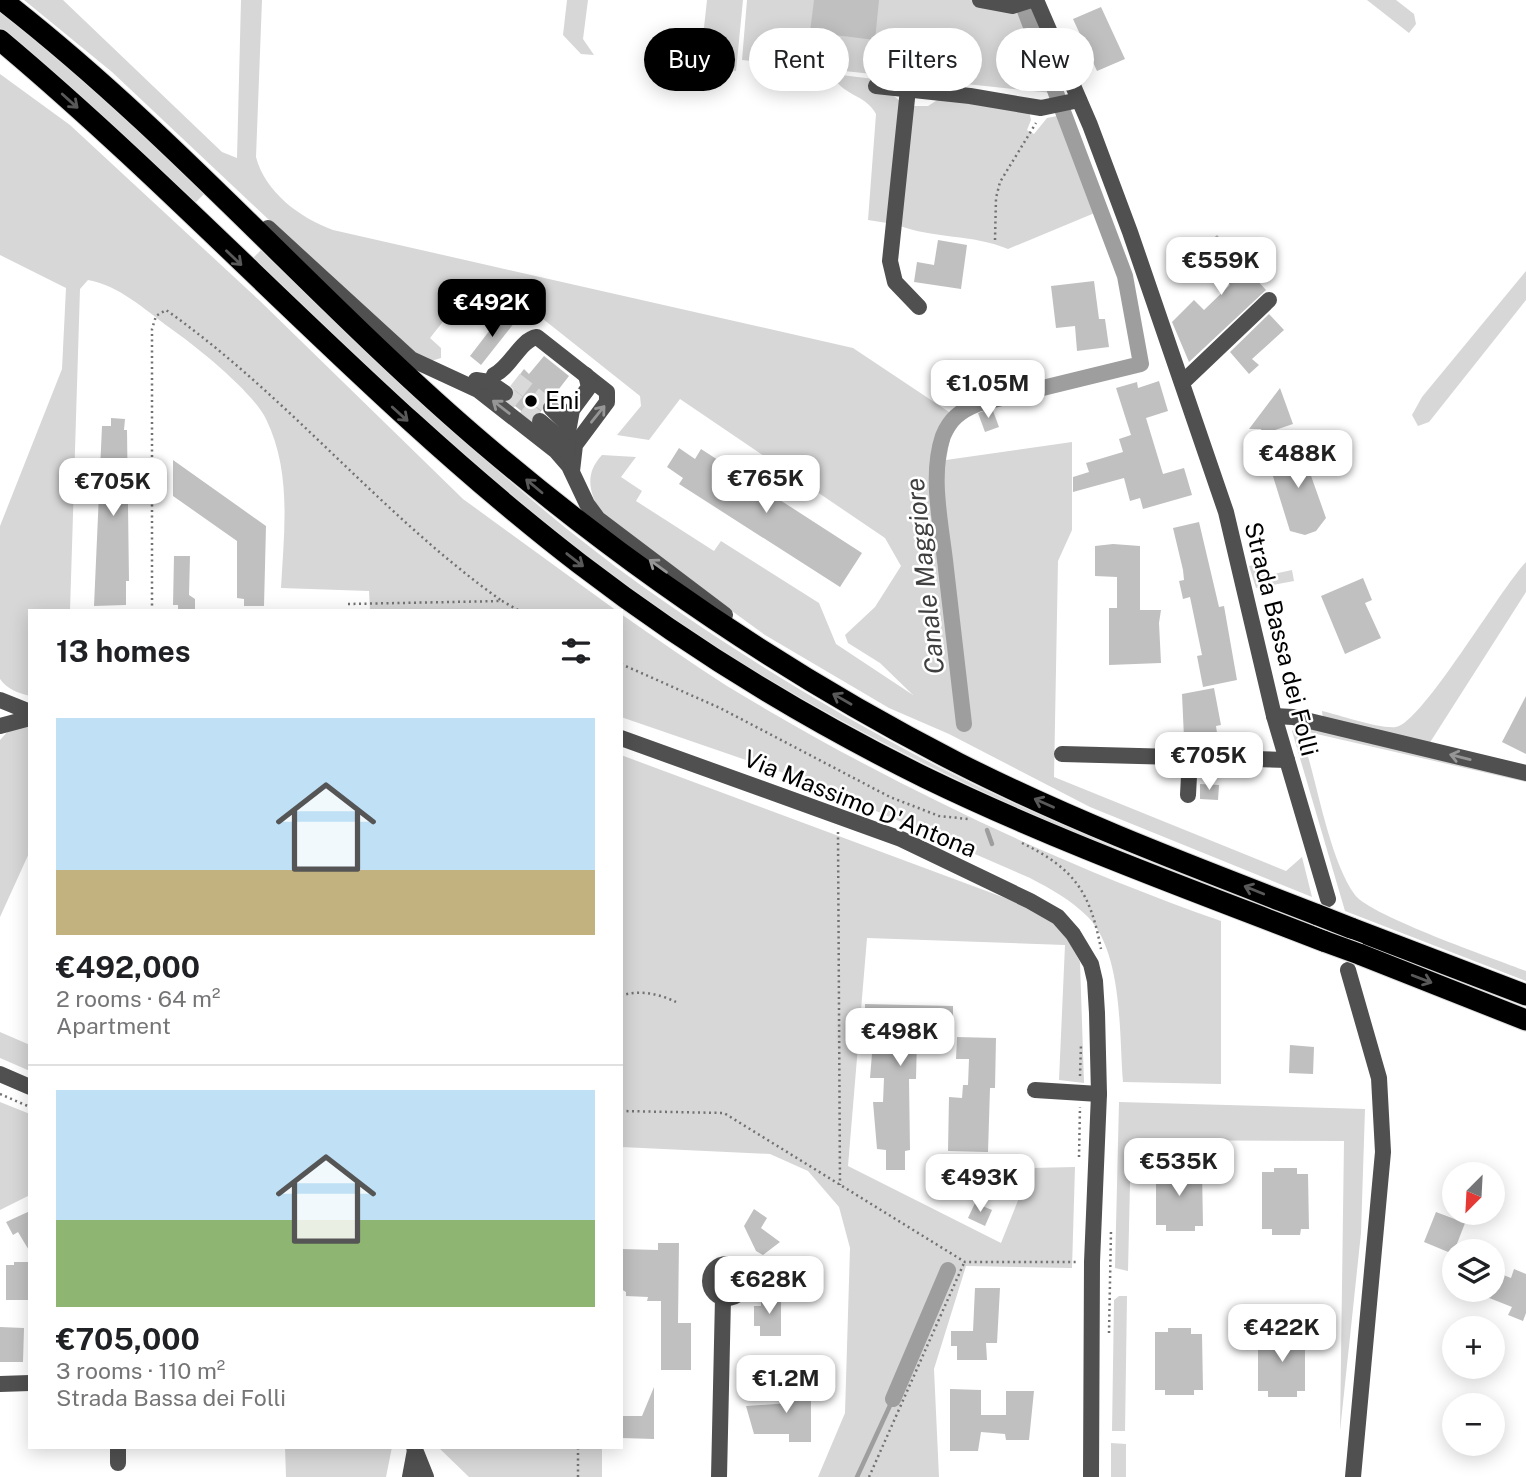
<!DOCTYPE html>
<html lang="en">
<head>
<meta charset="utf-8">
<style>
	:root { --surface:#fff; --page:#f6f6f6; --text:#202124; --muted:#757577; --line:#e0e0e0; --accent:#000 }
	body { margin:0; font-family:"Public Sans",sans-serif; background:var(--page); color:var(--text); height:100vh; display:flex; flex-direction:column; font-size:26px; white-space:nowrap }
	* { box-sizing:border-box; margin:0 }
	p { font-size:23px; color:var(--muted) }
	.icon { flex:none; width:38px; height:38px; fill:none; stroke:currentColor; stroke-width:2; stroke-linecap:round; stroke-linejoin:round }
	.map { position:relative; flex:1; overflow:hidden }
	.details { position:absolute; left:28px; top:609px; width:595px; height:840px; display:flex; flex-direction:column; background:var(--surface); border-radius:0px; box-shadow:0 4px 18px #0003 }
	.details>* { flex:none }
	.banner { position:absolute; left:644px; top:28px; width:665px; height:63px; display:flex; gap:14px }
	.needle { width:46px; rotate:204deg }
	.fabs { position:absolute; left:1442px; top:1162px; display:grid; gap:14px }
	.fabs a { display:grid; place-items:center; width:63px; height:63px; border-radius:50%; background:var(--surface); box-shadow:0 4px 18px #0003; font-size:35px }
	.price { position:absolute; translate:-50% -60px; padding:0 16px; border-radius:14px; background:#fff; color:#222; font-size:23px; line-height:46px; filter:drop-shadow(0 2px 4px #0008) }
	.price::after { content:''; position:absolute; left:50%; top:42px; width:21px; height:16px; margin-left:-10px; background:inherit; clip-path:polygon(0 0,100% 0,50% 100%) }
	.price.current { background:var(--accent); color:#fff }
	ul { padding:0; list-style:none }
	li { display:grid; align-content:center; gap:14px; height:371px; padding:0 28px }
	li+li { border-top:2px solid var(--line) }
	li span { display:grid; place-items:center; height:217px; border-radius:0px; color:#555 }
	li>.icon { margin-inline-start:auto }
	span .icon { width:126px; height:126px; fill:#fffc; stroke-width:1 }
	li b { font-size:30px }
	h2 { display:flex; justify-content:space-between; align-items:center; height:84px; padding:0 28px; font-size:30px }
	.tag { padding:0 24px; border-radius:32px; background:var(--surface); box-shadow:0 4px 18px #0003; font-size:24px; line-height:63px }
	.tag.current { background:var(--accent); color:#fff }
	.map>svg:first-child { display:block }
</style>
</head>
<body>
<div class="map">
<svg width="1526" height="1477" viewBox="0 0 1526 1477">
	<rect width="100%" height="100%" fill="#fff"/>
	<g fill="#d7d7d7">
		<path d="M 24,0 L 63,0 L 222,152 L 237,158 L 241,0 L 262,0 L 256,157 C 265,192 300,218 333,230 L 853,348 L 961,420 L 950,438 L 946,460 L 1072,442 L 1072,530 L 1058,561 L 1054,777 L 1286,871 L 1302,857 L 1312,897 L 1090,807 L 949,734 L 889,708 L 765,635 L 604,518 C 591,497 582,476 602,455 L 636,457 L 621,477 L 642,491 L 636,501 L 714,551 L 721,541 L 819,603 L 836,644 L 913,695 L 880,663 L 848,643 L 845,635 L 875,607 L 901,566 L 885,538 L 680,399 L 649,440 L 617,435 L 641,406 L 640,396 L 538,315 L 464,295 L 430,338 L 441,348 L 441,358 L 428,362 L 407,350 L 112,72 Z"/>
		<path d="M 567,0 L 588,0 L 583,39 L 594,55 L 581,54 L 563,35 Z"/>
		<path d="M 707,0 L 743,0 L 736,71 L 688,66 L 701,55 Z"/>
		<path d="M 747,0 L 1014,0 L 1052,93 L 742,60 Z"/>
		<path d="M 1367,0 L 1396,0 L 1414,14 L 1416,24 L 1409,33 Z"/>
		<path d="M 0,11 L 79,75 L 206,192 L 193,205 L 0,28 Z"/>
		<path d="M 0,74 L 70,125 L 260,301 L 463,499 L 617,611 L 370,611 L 369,591 L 281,588 C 284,532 292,472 266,419 C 252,391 197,347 170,328 C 144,309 120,286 88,280 L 80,289 L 70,611 L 30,611 L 30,696 C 18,693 7,689 0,679 L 0,526 L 62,369 L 66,288 L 0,255 Z"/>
		<path d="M 833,74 L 874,79 L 901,102 L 887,223 L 868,220 L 876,114 C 866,94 839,95 833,74 Z"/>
		<path d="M 939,99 L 1029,111 L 1031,120 L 1027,130 L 1034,134 L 1047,118 L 1057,116 L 1097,212 L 1008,249 C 973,234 933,239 898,225 L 913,106 L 928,106 Z"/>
		<path d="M 264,247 C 384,367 504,487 642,586 C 736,653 835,713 937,766 C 1013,805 1093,838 1171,872 C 975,795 794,707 623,584 C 489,488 371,372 250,261 Z"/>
		<path d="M 1526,271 L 1526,300 L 1429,422 L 1418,426 L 1412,415 L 1422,397 Z"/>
		<path d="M 1526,562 L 1526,592 L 1429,744 L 1323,720 L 1322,711 C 1340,715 1379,729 1396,727 C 1422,723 1500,589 1526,562 Z"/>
		<path d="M 1265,563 L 1269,575 L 1292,570 L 1294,581 L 1256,588 L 1249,566 Z"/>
		<path d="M 621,614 C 656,638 691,663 727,686 C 880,779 1053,862 1221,921 L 1221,1084 L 1123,1082 C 1119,1034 1123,954 1088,917 C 1071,900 1051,889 1030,878 L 807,781 L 621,717 Z"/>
		<path d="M 30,724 L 30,851 L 0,917 L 0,740 L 10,729 Z"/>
		<path d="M 1298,725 L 1526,776 L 1526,782 L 1308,732 L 1307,753 C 1319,793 1331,862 1355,895 C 1371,916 1495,959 1526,971 L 1526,981 L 1345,911 L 1292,731 Z"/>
		<path d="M 621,755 L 1027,906 L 1062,929 L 1080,962 L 1084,1083 L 1059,1080 L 1065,945 L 867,938 L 848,1166 L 1001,1243 L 1031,1168 L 1075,1167 L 1072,1268 L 966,1266 L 934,1369 L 939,1477 L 818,1477 L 845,1413 L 850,1248 L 839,1207 L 808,1171 L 770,1154 L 621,1147 Z"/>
		<path d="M 0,1032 L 30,1045 L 30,1071 L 0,1058 Z"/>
		<path d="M 0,1102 L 30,1114 L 30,1195 L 0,1210 Z"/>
		<path d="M 1119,1102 L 1365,1109 L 1361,1233 L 1340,1431 L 1344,1141 L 1131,1140 L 1128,1271 L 1115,1268 Z"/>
		<path d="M 1119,1296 L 1127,1296 L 1125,1431 L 1112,1431 L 1114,1300 Z"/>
		<path d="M 1111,1443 L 1126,1444 L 1126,1477 L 1111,1477 Z"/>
		<path d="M 285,1447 L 392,1447 L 386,1477 L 286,1477 Z"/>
		<path d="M 438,1447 L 602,1447 L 602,1477 L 469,1477 Z"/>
	</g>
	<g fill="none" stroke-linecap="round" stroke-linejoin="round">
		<g stroke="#9e9e9e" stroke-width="4.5">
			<path d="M 987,830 L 992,844"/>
			<path d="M 857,1477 L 893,1399"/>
		</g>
		<g stroke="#9e9e9e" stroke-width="16">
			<path d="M 964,724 C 958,673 952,621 946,569 C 942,528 929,477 943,436 C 950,419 960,411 977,404 L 1141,364 L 1125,276 L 1021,0"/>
			<path d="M 893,1399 L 948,1270"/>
		</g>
	</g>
	<g fill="#c0c0c0">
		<path d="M 814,0 L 879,0 L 875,40 L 810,32 Z"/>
		<path d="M 1101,7 L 1125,59 L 1097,71 L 1073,19 Z"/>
		<path d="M 1217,235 L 1241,261 L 1257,245 L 1270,259 L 1253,276 L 1266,290 L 1189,362 L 1172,322 L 1194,300 L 1204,310 L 1230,285 L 1199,251 Z"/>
		<path d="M 938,240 L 967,245 L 961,289 L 914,282 L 917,262 L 934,265 Z"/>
		<path d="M 1094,281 L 1099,319 L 1105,319 L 1109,347 L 1077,351 L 1075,326 L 1056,328 L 1051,286 Z"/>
		<path d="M 503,313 L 515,322 L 481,365 L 470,356 Z"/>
		<path d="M 1269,314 L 1284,330 L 1252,359 L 1259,365 L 1249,374 L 1230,352 Z"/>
		<path d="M 544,356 L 569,376 L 555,394 L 560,398 L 558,400 L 544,400 L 541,411 L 530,418 L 510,402 L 515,393 L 512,385 L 524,369 L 529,374 Z"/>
		<path d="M 1159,381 L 1168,411 L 1146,418 L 1163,474 L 1184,468 L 1192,495 L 1143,509 L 1140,498 L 1130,501 L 1124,478 L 1073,492 L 1073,477 L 1089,472 L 1086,463 L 1123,452 L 1119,439 L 1131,435 L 1116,388 L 1137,382 L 1138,388 Z"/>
		<path d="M 1280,388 L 1293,424 L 1263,434 L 1261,429 L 1249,429 Z"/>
		<path d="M 992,408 L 999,427 L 985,432 L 978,413 Z"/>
		<path d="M 111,418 L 125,419 L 124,430 L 127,430 L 129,581 L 126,581 L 126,605 L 94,606 L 102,426 L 111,426 Z"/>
		<path d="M 1301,446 L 1307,462 L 1316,459 L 1319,470 L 1310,473 L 1326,518 L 1316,531 L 1305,535 L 1290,531 L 1267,457 Z"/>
		<path d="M 679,448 L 695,459 L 701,449 L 862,553 L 840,587 L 679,484 L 683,478 L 667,467 Z"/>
		<path d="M 173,460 L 266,526 L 264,606 L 244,606 L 244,599 L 237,598 L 237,541 L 173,496 Z"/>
		<path d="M 1199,522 L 1219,607 L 1224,606 L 1237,680 L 1203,687 L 1197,656 L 1202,655 L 1190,597 L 1183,599 L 1179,581 L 1184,580 L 1183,570 L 1173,528 Z"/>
		<path d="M 1113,544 L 1140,546 L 1140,610 L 1161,610 L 1159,623 L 1161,663 L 1109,665 L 1109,608 L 1117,608 L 1117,577 L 1095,576 L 1095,546 Z"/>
		<path d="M 174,556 L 190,556 L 189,595 L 195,599 L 195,611 L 178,611 L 178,605 L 173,605 Z"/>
		<path d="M 1363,578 L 1372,600 L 1365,603 L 1381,638 L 1345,654 L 1321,596 Z"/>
		<path d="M 1214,688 L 1221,725 L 1216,726 L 1217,733 L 1184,738 L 1182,694 Z"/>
		<path d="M 1526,696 L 1526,754 L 1502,742 Z"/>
		<path d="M 1200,784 L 1219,785 L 1218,800 L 1200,799 Z"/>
		<path d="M 865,1004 L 953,1006 L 953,1038 L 917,1038 L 916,1079 L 909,1079 L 910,1150 L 905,1151 L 905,1170 L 886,1170 L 886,1150 L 877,1149 L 873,1102 L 883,1102 L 884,1078 L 870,1078 L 875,1017 L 865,1017 Z"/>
		<path d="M 957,1037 L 996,1038 L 995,1088 L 990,1088 L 988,1152 L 948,1151 L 949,1097 L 962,1098 L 963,1085 L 968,1085 L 969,1059 L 956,1059 Z"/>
		<path d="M 1290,1045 L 1314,1047 L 1313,1074 L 1289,1073 Z"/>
		<path d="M 1169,1164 L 1191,1164 L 1191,1170 L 1202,1170 L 1203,1226 L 1195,1226 L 1195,1231 L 1166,1231 L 1166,1225 L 1156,1225 L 1156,1168 L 1169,1168 Z"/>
		<path d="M 1274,1168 L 1297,1168 L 1297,1174 L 1308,1174 L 1309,1229 L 1301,1229 L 1300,1235 L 1272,1235 L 1272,1229 L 1262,1229 L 1262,1172 L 1274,1172 Z"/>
		<path d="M 975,1203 L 992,1210 L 985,1226 L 968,1218 Z"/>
		<path d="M 754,1209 L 767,1218 L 761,1228 L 780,1242 L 763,1255 L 756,1251 L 744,1226 Z"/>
		<path d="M 30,1211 L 30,1252 L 18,1232 L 13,1235 L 6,1222 Z"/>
		<path d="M 1436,1212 L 1465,1223 L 1453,1254 L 1424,1242 Z"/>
		<path d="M 658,1243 L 679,1243 L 678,1323 L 691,1323 L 691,1370 L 661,1370 L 661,1301 L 647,1301 L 648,1297 L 626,1296 L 626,1292 L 621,1289 L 621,1249 L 658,1250 Z"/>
		<path d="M 14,1262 L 30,1262 L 28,1300 L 6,1300 L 6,1265 L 14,1265 Z"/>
		<path d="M 1514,1269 L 1526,1274 L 1526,1313 L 1523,1321 L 1508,1315 L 1512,1307 L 1469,1290 L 1493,1290 L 1493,1271 L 1511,1278 Z"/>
		<path d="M 975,1288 L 1000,1288 L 997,1343 L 986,1343 L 987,1360 L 957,1360 L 957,1346 L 951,1346 L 951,1331 L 973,1331 Z"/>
		<path d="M 761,1294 L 781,1295 L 781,1336 L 760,1336 L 760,1326 L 754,1326 L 754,1306 L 761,1306 Z"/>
		<path d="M 0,1327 L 24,1328 L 23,1362 L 0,1362 Z"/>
		<path d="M 1168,1328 L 1191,1328 L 1191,1334 L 1202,1334 L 1203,1390 L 1194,1390 L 1194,1395 L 1165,1395 L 1165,1390 L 1155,1390 L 1155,1332 L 1168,1332 Z"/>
		<path d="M 1271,1330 L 1293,1330 L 1294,1335 L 1305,1335 L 1305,1391 L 1297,1391 L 1297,1397 L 1268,1397 L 1268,1391 L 1258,1391 L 1258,1334 L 1271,1334 Z"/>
		<path d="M 791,1381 L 811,1381 L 811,1442 L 789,1442 L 789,1434 L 754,1434 L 746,1406 L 790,1403 Z"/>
		<path d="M 654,1387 L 654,1439 L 621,1438 L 621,1416 L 642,1416 Z"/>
		<path d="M 950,1389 L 981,1390 L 981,1415 L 1006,1415 L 1006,1391 L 1034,1391 L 1029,1440 L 1006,1440 L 1005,1434 L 981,1432 L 978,1451 L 950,1451 Z"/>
	</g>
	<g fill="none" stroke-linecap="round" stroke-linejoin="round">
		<g stroke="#d9d9d9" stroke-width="16" stroke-dasharray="16 8" stroke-linecap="butt">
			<path d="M 515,380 L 551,408"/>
			<path d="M 505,393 L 540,421"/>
		</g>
		<g stroke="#dbdbdb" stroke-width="23">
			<g id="highway">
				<path d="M 2,0 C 176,135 319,304 486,446 C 632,570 788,676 958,763 C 1074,822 1197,868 1318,915"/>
				<path d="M 0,40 C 200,208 372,404 580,564 C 688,647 804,718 926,778 C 1056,841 1192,890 1326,942"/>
				<path d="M 1351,928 L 1526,995"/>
				<path d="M 1359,954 L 1526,1020"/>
			</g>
		</g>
		<g stroke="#727272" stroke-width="2.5" stroke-dasharray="2 3.5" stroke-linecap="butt">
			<path d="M 995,240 L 996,198 L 1000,182 L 1036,123"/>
			<path d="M 348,604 L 502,601 L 520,611"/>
			<path d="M 152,611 L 152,329 L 156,316 L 166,310 C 288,396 381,515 502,601"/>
			<path d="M 621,664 L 720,708 L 890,797 L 939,816 L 968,819"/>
			<path d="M 838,832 L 840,1185"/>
			<path d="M 1022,843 C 1075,869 1090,892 1101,949"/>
			<path d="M 621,996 C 638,989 660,994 676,1002"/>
			<path d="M 1080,1076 L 1081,1044"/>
			<path d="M 0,1094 L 30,1107"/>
			<path d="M 621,1111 L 724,1113 L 965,1262 L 1078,1262"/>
			<path d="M 1079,1157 L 1080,1107"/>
			<path d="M 1109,1333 L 1111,1231"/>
			<path d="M 578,1477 L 578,1447"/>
			<path d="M 869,1477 L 964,1263"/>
		</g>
		<g stroke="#505050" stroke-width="16">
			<path d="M 980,0 L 1012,6 L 1031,0"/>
			<path d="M 1036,0 L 1090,125 L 1130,232 L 1226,512 L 1274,716 L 1328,899"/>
			<path d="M 876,86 L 970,96 L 1041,108 L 1079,100"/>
			<path d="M 908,89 L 890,261 L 895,282 L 919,307"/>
			<path d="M 268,228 L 411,359 L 478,390 L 556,451 L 569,466 L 587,504 L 598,519 L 725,615"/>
			<path d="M 494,375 C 511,367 520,340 537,337 L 607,392 L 607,402 L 575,445 L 572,471"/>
			<path d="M 476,380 L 489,382 L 505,393"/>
			<path d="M 1183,382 L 1269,300"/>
			<path d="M 551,408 L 566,423 L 568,454"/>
			<path d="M 540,421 L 559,437 L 567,451"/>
			<path d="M 568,432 L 572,410 L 589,387 L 586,375"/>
			<path d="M 0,700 L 30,712"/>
			<path d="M 1274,716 L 1293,717 L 1526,773"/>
			<path d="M 0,726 L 30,718"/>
			<path d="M 621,738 L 901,839 L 1030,901 L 1058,917 L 1073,934 L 1091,964 L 1095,981 L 1097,1013 L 1099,1094 L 1092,1262 L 1091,1477"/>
			<path d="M 1062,754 L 1287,760"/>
			<path d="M 1188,795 L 1190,757"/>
			<path d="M 1348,970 L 1379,1078 L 1383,1152 L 1353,1477"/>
			<path d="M 0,1074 L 30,1087"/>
			<path d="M 1035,1090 L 1099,1094"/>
			<circle cx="727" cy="1281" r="17"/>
			<path d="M 0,1384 L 30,1383"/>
			<path d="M 414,1447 L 426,1477"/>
			<path d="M 118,1463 L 118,1447"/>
			<path d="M 410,1477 L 415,1450"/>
			<path d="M 719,1477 L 723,1298"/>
		</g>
		<use href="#highway" stroke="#000" stroke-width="21"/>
		<g stroke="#dbdbdb" stroke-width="23" stroke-linecap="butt">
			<g id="highway-bridge">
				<path d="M 1318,915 L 1351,928"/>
				<path d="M 1326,942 L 1359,954"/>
			</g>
		</g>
		<use href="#highway-bridge" stroke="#000" stroke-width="21"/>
	</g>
	<defs><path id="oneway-shaft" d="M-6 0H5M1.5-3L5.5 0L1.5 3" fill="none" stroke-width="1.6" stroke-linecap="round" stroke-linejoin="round" transform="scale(1.75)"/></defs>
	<g stroke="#595959">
		<use href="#oneway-shaft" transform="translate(70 101) rotate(42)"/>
		<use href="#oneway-shaft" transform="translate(234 258) rotate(44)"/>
		<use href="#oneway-shaft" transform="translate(400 414) rotate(42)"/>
		<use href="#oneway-shaft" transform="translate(534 486) rotate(-140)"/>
		<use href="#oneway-shaft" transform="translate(575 560) rotate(38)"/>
		<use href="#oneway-shaft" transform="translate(842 699) rotate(-150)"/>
		<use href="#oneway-shaft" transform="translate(1044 803) rotate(-156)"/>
		<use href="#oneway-shaft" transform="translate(1254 890) rotate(-158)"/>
		<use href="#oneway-shaft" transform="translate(1422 979) rotate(21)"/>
	</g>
	<g stroke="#969696">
		<use href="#oneway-shaft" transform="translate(501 407) rotate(-142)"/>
		<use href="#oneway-shaft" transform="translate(598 414) rotate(-51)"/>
		<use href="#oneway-shaft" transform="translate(658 566) rotate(-144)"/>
		<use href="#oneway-shaft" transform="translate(1460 757) rotate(-166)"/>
	</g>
	<circle fill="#000" stroke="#fff" stroke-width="2.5" cx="531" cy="401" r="7"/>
	<g text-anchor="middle" stroke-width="5" stroke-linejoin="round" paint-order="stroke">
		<g font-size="24" fill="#000" stroke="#fff" text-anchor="start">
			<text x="545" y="409">Eni</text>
		</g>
		<g font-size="24" fill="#000" stroke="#fff">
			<text transform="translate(1281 639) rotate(76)" y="8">Strada Bassa dei Folli</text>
			<text transform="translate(860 804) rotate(22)" y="8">Via Massimo D'Antona</text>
		</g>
		<g font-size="26" font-style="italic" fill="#3f3f3f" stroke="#fff">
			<text transform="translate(925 576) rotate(-96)" y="9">Canale Maggiore</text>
		</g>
	</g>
</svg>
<div class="fabs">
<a><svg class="needle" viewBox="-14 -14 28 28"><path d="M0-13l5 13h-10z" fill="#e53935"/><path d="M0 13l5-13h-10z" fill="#757577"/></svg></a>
<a><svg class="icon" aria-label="layers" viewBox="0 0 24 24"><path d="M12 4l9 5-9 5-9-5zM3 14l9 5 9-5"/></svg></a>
<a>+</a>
<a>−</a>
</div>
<b class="price" style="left:1221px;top:297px">€559K</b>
<b class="price current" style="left:492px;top:339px">€492K</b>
<b class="price" style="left:988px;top:420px">€1.05M</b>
<b class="price" style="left:1298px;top:490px">€488K</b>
<b class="price" style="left:766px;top:515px">€765K</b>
<b class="price" style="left:113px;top:518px">€705K</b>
<b class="price" style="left:1209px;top:792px">€705K</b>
<b class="price" style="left:900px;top:1068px">€498K</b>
<b class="price" style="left:1179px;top:1198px">€535K</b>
<b class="price" style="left:980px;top:1214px">€493K</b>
<b class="price" style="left:769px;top:1316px">€628K</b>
<b class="price" style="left:1282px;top:1364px">€422K</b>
<b class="price" style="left:786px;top:1415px">€1.2M</b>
<div class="banner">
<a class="tag current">Buy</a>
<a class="tag">Rent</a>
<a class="tag">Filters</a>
<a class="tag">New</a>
</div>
<section class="details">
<h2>13 homes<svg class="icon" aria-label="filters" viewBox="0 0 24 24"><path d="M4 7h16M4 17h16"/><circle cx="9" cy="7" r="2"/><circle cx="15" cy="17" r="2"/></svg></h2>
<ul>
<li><span style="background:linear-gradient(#bfe0f5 70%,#c2b280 0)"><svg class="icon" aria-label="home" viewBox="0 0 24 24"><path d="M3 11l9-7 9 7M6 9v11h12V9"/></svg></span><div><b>€492,000</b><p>2 rooms · 64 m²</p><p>Apartment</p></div></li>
<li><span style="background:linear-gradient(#bfe0f5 60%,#8fb573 0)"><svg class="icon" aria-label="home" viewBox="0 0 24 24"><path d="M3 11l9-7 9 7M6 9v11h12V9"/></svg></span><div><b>€705,000</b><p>3 rooms · 110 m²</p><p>Strada Bassa dei Folli</p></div></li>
</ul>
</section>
</div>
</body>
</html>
